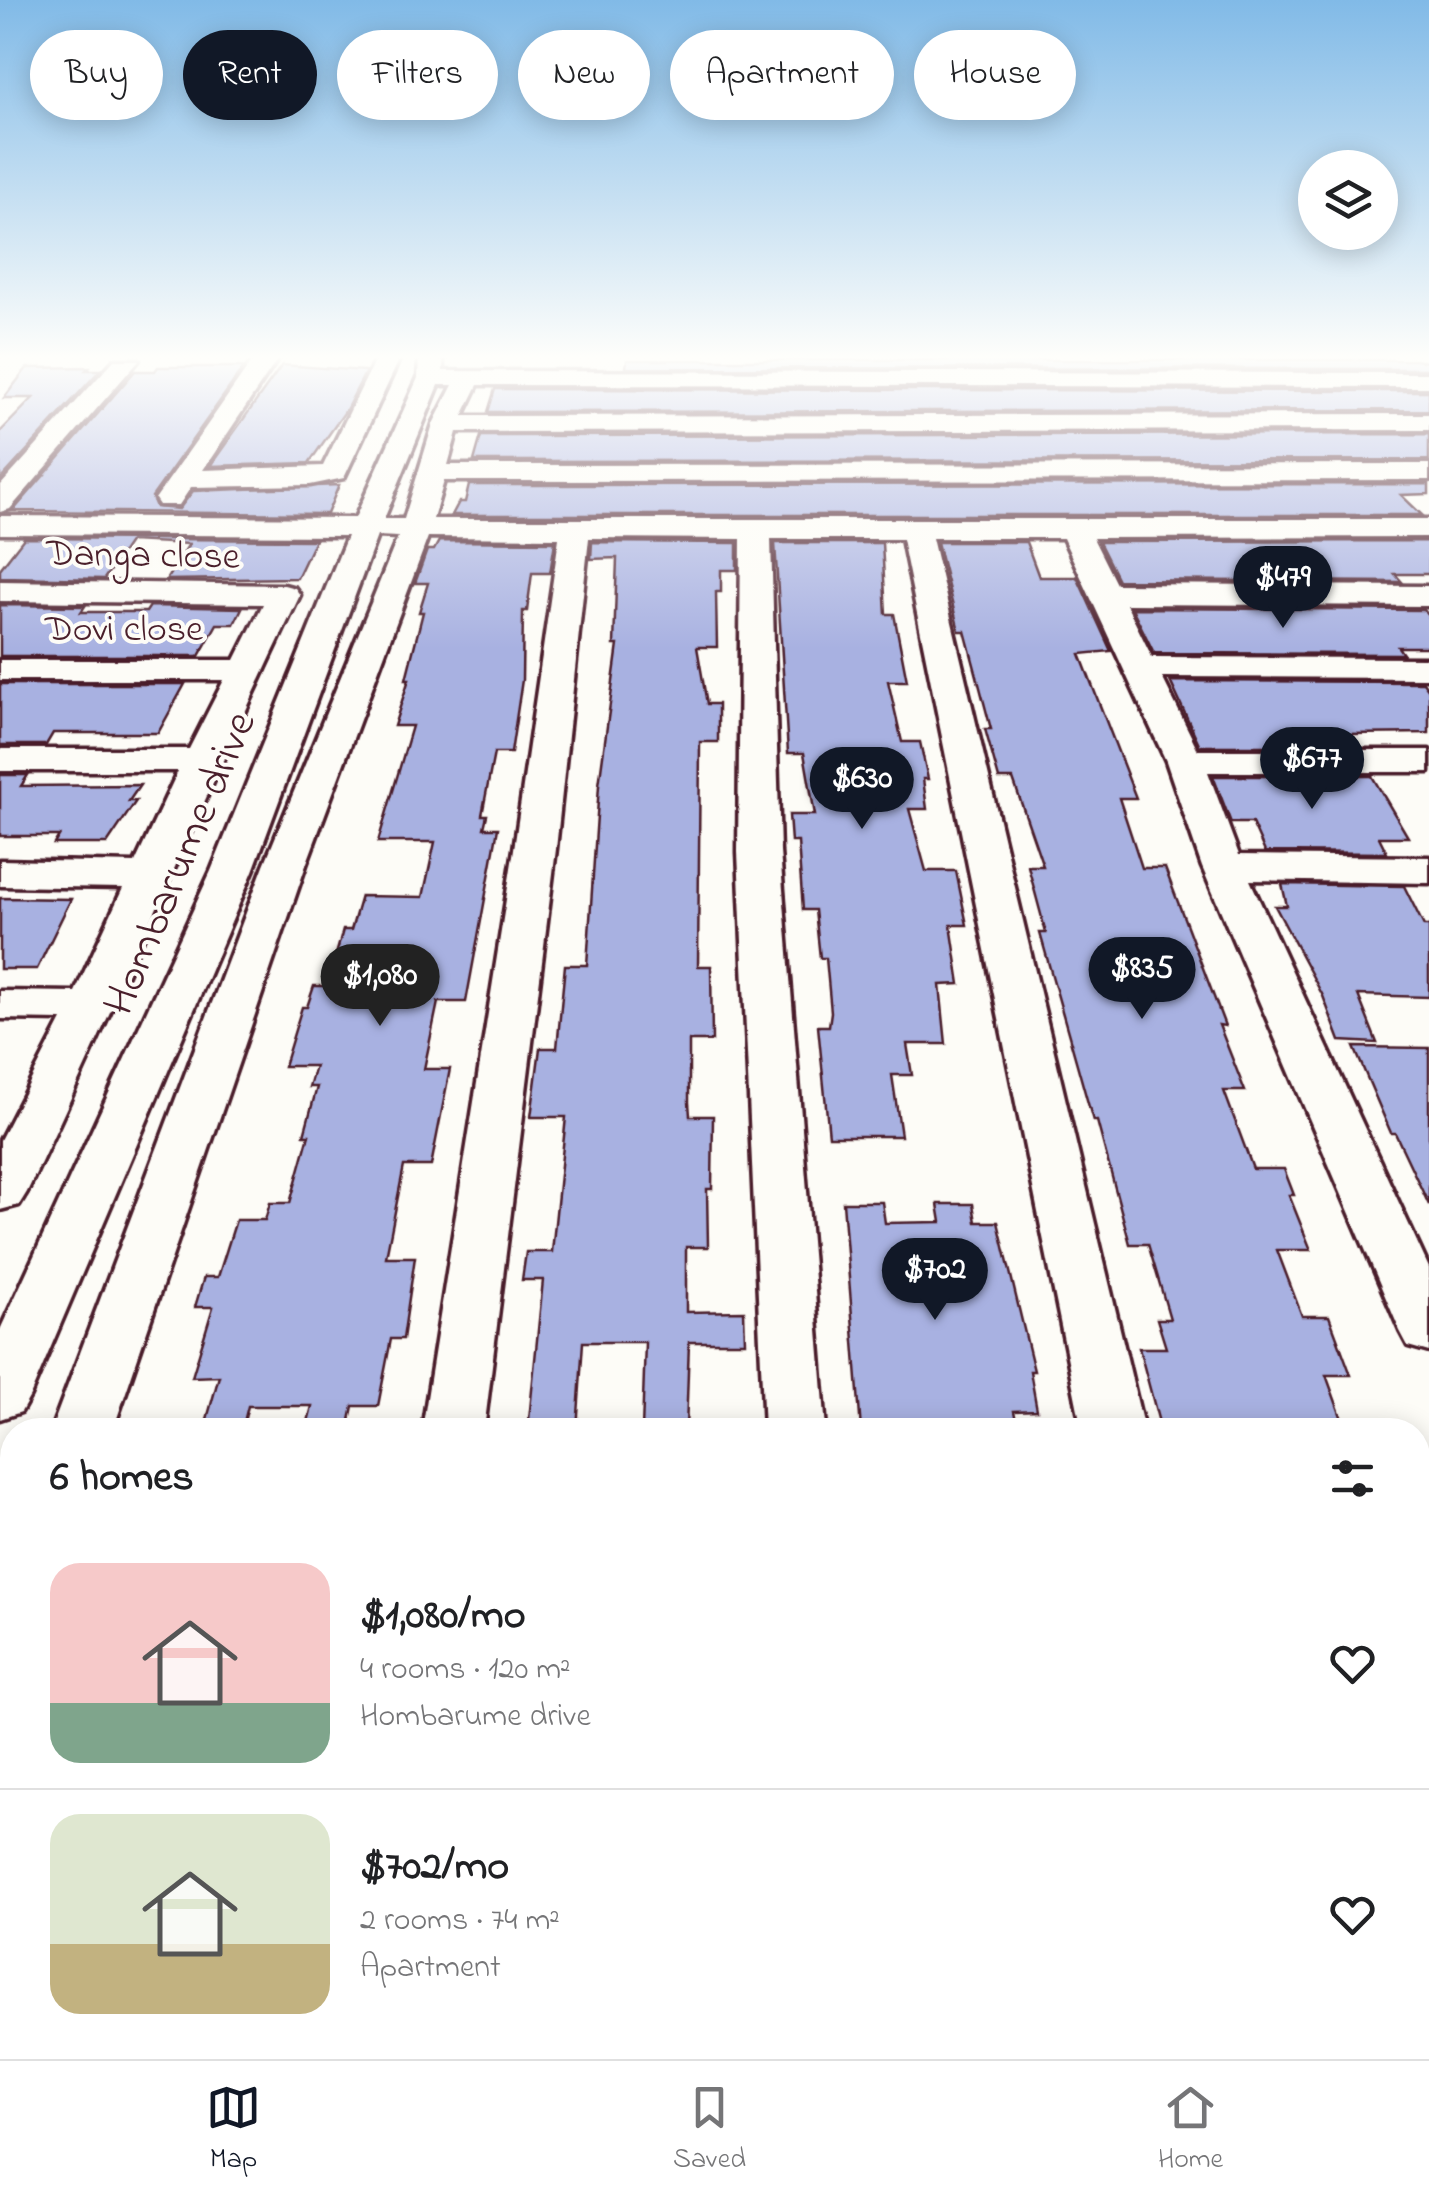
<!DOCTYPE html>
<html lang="en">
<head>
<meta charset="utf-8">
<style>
	:root { --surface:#fff; --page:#f6f6f6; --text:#202124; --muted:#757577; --line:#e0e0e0; --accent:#111827 }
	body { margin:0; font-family:"Indie Flower",sans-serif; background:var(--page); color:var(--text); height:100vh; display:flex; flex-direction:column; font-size:38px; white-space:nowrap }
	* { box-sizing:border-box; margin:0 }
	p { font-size:32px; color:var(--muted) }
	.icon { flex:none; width:55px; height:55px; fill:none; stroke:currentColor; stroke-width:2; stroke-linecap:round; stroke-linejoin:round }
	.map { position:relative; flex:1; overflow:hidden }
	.sheet { position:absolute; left:0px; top:1418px; width:1430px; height:642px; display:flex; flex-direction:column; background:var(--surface); border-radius:40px 40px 0 0; box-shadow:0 5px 25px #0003 }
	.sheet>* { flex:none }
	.banner { position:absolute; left:30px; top:30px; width:1370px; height:90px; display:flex; gap:20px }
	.tools { position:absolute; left:1298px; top:150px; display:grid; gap:20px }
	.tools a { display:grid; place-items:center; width:100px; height:100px; border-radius:50%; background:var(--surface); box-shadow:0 5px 25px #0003; font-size:50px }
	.price { position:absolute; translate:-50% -85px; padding:0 22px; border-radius:35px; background:var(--accent); color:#fff; font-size:32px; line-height:65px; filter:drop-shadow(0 2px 5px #0008) }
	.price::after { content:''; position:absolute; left:50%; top:60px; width:30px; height:22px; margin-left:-15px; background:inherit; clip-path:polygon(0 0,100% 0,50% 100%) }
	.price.on { background:#222; color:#fff }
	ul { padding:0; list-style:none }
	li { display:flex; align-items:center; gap:30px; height:250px; padding:0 50px }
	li+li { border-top:2px solid var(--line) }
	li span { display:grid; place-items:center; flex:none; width:280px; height:200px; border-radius:30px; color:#555 }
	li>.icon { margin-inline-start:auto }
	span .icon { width:120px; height:120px; fill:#fffc; stroke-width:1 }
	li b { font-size:42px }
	h2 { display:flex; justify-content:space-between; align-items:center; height:120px; padding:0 50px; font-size:42px }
	.pill { padding:0 35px; border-radius:45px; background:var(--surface); box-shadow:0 5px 25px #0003; font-size:35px; line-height:90px }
	.pill.on { background:var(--accent); color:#fff }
	.tab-bar { display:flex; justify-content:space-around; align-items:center; height:140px; border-top:2px solid var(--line); background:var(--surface); font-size:28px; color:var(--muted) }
	.tab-bar a { display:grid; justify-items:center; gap:5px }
	.tab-bar .on { color:var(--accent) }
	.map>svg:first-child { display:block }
</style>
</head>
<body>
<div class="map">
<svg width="1429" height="2059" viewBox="0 0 1429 2059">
	<rect width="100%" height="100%" fill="#fdfcf7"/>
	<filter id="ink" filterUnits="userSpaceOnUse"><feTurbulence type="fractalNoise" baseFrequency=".01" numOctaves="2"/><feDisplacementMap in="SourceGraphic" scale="20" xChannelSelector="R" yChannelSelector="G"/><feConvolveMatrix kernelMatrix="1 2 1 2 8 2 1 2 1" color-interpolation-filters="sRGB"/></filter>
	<g filter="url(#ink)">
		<path fill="#afdf9f" stroke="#7c7f65" stroke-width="2.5" d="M 12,1975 L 12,2048 L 887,2048 L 889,2059 L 0,2059 L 0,1977 Z"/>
		<g fill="#a8b1e1" stroke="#4a1f2b" stroke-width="2.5">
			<path d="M 627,360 L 1414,360 L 1429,362 L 1429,369 L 626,368 Z"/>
			<path d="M 282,365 L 366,371 L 346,410 L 309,463 L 210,466 Z"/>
			<path d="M 89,367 L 86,370 L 100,370 L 0,480 L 0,432 L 33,398 L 4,398 L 27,368 Z"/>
			<path d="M 158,367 L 244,367 L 152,497 L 156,507 L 179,509 L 193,491 L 339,485 L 327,514 L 13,511 L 135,371 L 155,371 Z"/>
			<path d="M 495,389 L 1429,391 L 1429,410 L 488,412 Z"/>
			<path d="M 1429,434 L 1429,460 L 474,461 L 481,436 Z"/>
			<path d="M 1429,484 L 1429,494 L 1401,495 L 1422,515 L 452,515 L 459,502 L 465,502 L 469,485 Z"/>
			<path d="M 24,538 L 315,540 L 297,578 L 166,580 L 189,544 L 130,541 L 104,579 L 0,577 L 0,569 Z"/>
			<path d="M 439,541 L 555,542 L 550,573 L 532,573 L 527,611 L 523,611 L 522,680 L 511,753 L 494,753 L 482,815 L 487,815 L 484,828 L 498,828 L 466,1002 L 438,1002 L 424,1069 L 450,1069 L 431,1166 L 404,1166 L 386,1257 L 415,1257 L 403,1339 L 391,1339 L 378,1406 L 353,1406 L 348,1430 L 306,1430 L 312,1406 L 248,1406 L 242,1430 L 204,1430 L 219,1376 L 192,1377 L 213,1307 L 195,1307 L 204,1277 L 218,1277 L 236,1220 L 265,1220 L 270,1203 L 290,1203 L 309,1135 L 304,1135 L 317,1087 L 309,1087 L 315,1066 L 284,1066 L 302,1007 L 307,1007 L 314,986 L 327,986 L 343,930 L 351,930 L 361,896 L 423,897 L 435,842 L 378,842 L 412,726 L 394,726 L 409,679 L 406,679 L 423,612 L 419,612 L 428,583 L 415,583 L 427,550 L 434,550 Z"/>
			<path d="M 1429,541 L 1429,574 L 1395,574 L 1402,582 L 1118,580 L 1099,542 Z"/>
			<path d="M 592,542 L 737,543 L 737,570 L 721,570 L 721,592 L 716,592 L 717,647 L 697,647 L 707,704 L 718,704 L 718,742 L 700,742 L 698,966 L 711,966 L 712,1041 L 689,1041 L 689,1102 L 690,1116 L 713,1116 L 712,1189 L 707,1189 L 708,1247 L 686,1247 L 686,1312 L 744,1311 L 745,1342 L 689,1342 L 686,1430 L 642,1430 L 645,1342 L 583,1342 L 577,1430 L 528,1430 L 543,1280 L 522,1280 L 526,1252 L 552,1252 L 566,1117 L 531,1117 L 540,1048 L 557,1048 L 565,965 L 587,965 L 599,785 L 618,645 L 614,645 L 617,558 L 591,559 Z"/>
			<path d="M 937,542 L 1026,542 L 1039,577 L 1077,577 L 1111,651 L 1080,654 L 1136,798 L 1119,798 L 1142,868 L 1165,868 L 1225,1026 L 1219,1025 L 1245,1091 L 1224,1091 L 1253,1169 L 1284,1169 L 1294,1195 L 1289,1195 L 1311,1250 L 1277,1250 L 1302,1316 L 1329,1316 L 1351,1375 L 1326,1375 L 1346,1430 L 1161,1430 L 1139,1348 L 1166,1348 L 1157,1319 L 1170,1319 L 1148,1244 L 1130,1244 L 1097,1121 L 1093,1121 L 1040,933 L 1046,933 L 1028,866 L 1043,866 L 1013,779 L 999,779 L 985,729 L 991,729 L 965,631 L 959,631 Z"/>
			<path d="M 775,543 L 882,543 L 886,614 L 894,614 L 907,681 L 888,681 L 902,742 L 920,742 L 928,779 L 923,779 L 927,809 L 909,809 L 926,871 L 956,871 L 967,925 L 951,925 L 960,984 L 940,985 L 946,1044 L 907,1044 L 912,1075 L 892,1075 L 901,1136 L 829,1136 L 818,1026 L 829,1026 L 831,1012 L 826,958 L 820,958 L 815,910 L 803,910 L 798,842 L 791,842 L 789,815 L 815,815 L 804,753 L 788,753 Z"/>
			<path d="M 0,605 L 85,606 L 81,612 L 146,612 L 150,606 L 242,608 L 234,624 L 217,624 L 199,656 L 0,656 Z"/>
			<path d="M 1132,608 L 1424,610 L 1429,616 L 1429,647 L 1398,647 L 1403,654 L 1154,653 Z"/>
			<path d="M 1170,681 L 1423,682 L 1429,690 L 1429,733 L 1347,734 L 1354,746 L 1200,746 Z"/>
			<path d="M 0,684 L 185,684 L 158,733 L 53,733 L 46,745 L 0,745 Z"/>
			<path d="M 0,775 L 28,775 L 21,786 L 140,785 L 129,801 L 136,801 L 107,844 L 54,844 L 59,836 L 0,836 Z"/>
			<path d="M 1213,776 L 1372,776 L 1408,837 L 1379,837 L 1387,853 L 1265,852 L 1252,823 L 1231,823 Z"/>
			<path d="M 1282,884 L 1404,886 L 1424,926 L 1429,926 L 1429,997 L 1358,995 L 1377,1043 L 1340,1041 L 1323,996 L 1275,906 L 1287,906 Z"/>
			<path d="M 0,898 L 71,899 L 37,969 L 0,969 Z"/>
			<path d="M 1354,1047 L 1429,1048 L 1429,1205 L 1395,1133 L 1391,1133 Z"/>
			<path d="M 843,1202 L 882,1202 L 885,1223 L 941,1222 L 938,1204 L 973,1204 L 976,1222 L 998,1222 L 1034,1371 L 1030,1371 L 1037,1410 L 1014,1411 L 1018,1430 L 861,1430 Z"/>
		</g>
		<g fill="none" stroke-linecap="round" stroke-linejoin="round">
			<g stroke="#4a1f2b" stroke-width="7">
				<g id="minor">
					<path d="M 114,360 L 139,360 L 10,509 L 0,512 L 0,486 Z"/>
					<path d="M 253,360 L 277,360 L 203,470 L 323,466 L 375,360 L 399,360 L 344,478 L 310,485 L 191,487 L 179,505 L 159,505 L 155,499 Z"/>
					<path d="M 419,360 L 443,360 L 443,371 L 1429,373 L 1429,387 L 478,385 L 463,416 L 1429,414 L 1429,430 L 457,432 L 448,465 L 1429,464 L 1429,480 L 444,481 L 433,519 L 1429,519 L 1429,537 L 1093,538 L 1116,584 L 1429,586 L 1429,606 L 1126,604 L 1152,657 L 1429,658 L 1429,678 L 1162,677 L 1198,750 L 1429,750 L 1429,772 L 1208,772 L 1239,855 L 1429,857 L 1429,883 L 1250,880 L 1429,1268 L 1429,1352 L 1408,1346 L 1400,1331 L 1202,867 L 1166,761 L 1063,538 L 932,538 L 1144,1430 L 1082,1430 L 902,539 L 771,539 L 780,852 L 826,1430 L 764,1430 L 738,852 L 741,539 L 589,538 L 556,849 L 484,1430 L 422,1430 L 514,849 L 559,538 L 428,537 L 306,865 L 113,1430 L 51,1430 L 264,865 L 398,537 L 377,536 L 253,871 L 30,1396 L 21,1412 L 0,1419 L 0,1330 L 211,871 L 347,536 L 0,534 L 0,516 L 355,518 L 418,378 ZM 439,385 L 453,385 L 433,424 L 404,519 L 384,519 Z"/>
					<path d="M 0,581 L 284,585 L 295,588 L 300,595 C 206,791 121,994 27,1192 L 19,1205 L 0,1210 L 0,1140 L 62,1020 L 0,1019 L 0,991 L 75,992 L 123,888 L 0,886 L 0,860 L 135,863 L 178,771 L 0,771 L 0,749 L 189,749 L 224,680 L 0,680 L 0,660 L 235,660 L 263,604 L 0,601 Z"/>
					<path d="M 12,1593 L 12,1684 L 0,1689 L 0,1598 Z"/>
					<rect x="1418" y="1656" width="11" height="64"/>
				</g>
			</g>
			<use href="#minor" fill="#fdfcf7" fill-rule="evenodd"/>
		</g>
	</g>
	<linearGradient id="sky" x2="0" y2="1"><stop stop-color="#81bae7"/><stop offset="0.55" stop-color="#fefefb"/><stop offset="1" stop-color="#fefefb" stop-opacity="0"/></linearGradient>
	<rect width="1429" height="649" fill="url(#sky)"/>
	<g text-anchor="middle" stroke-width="8" stroke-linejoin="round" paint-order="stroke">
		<g font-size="38" fill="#4a1f2b" stroke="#fdfcf7">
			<text transform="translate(143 553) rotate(1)" y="13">Danga close</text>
			<text x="124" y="640">Dovi close</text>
		</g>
		<g font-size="45" fill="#4a1f2b" stroke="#fdfcf7">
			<text transform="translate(177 862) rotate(-67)" y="16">Hombarume drive</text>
		</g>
	</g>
</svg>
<div class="tools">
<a><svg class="icon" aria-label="layers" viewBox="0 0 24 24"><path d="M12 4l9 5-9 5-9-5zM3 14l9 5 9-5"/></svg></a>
</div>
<b class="price" style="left:1283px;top:631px">$479</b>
<b class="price" style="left:1312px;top:812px">$677</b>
<b class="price" style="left:862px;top:832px">$630</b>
<b class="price" style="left:1142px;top:1022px">$835</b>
<b class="price on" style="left:380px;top:1029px">$1,080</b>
<b class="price" style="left:935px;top:1323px">$702</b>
<div class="banner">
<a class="pill">Buy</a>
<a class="pill on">Rent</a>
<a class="pill">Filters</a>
<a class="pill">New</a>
<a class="pill">Apartment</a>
<a class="pill">House</a>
</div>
<section class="sheet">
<h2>6 homes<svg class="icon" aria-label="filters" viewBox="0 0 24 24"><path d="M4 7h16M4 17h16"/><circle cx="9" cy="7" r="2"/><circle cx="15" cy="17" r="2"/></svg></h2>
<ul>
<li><span style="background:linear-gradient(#f6c9c9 70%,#7fa58c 0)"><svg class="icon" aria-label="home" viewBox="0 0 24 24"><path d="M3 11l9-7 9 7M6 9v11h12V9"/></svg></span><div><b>$1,080/mo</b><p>4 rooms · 120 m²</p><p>Hombarume drive</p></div><svg class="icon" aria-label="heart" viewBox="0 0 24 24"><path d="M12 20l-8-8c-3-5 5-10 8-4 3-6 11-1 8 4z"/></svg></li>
<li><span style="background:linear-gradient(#dfe7d0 65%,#c2b280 0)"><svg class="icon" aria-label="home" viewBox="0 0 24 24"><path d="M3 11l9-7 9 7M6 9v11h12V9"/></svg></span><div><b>$702/mo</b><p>2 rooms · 74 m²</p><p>Apartment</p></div><svg class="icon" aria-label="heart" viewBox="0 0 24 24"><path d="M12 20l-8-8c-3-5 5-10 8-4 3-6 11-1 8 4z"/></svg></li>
</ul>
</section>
</div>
<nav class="tab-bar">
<a class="on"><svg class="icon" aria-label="map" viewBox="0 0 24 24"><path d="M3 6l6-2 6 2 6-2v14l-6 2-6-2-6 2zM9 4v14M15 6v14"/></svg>Map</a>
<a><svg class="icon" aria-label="saved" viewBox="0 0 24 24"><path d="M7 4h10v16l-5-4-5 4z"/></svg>Saved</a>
<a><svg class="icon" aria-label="home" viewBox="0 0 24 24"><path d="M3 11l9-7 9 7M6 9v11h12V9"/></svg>Home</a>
</nav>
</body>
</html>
